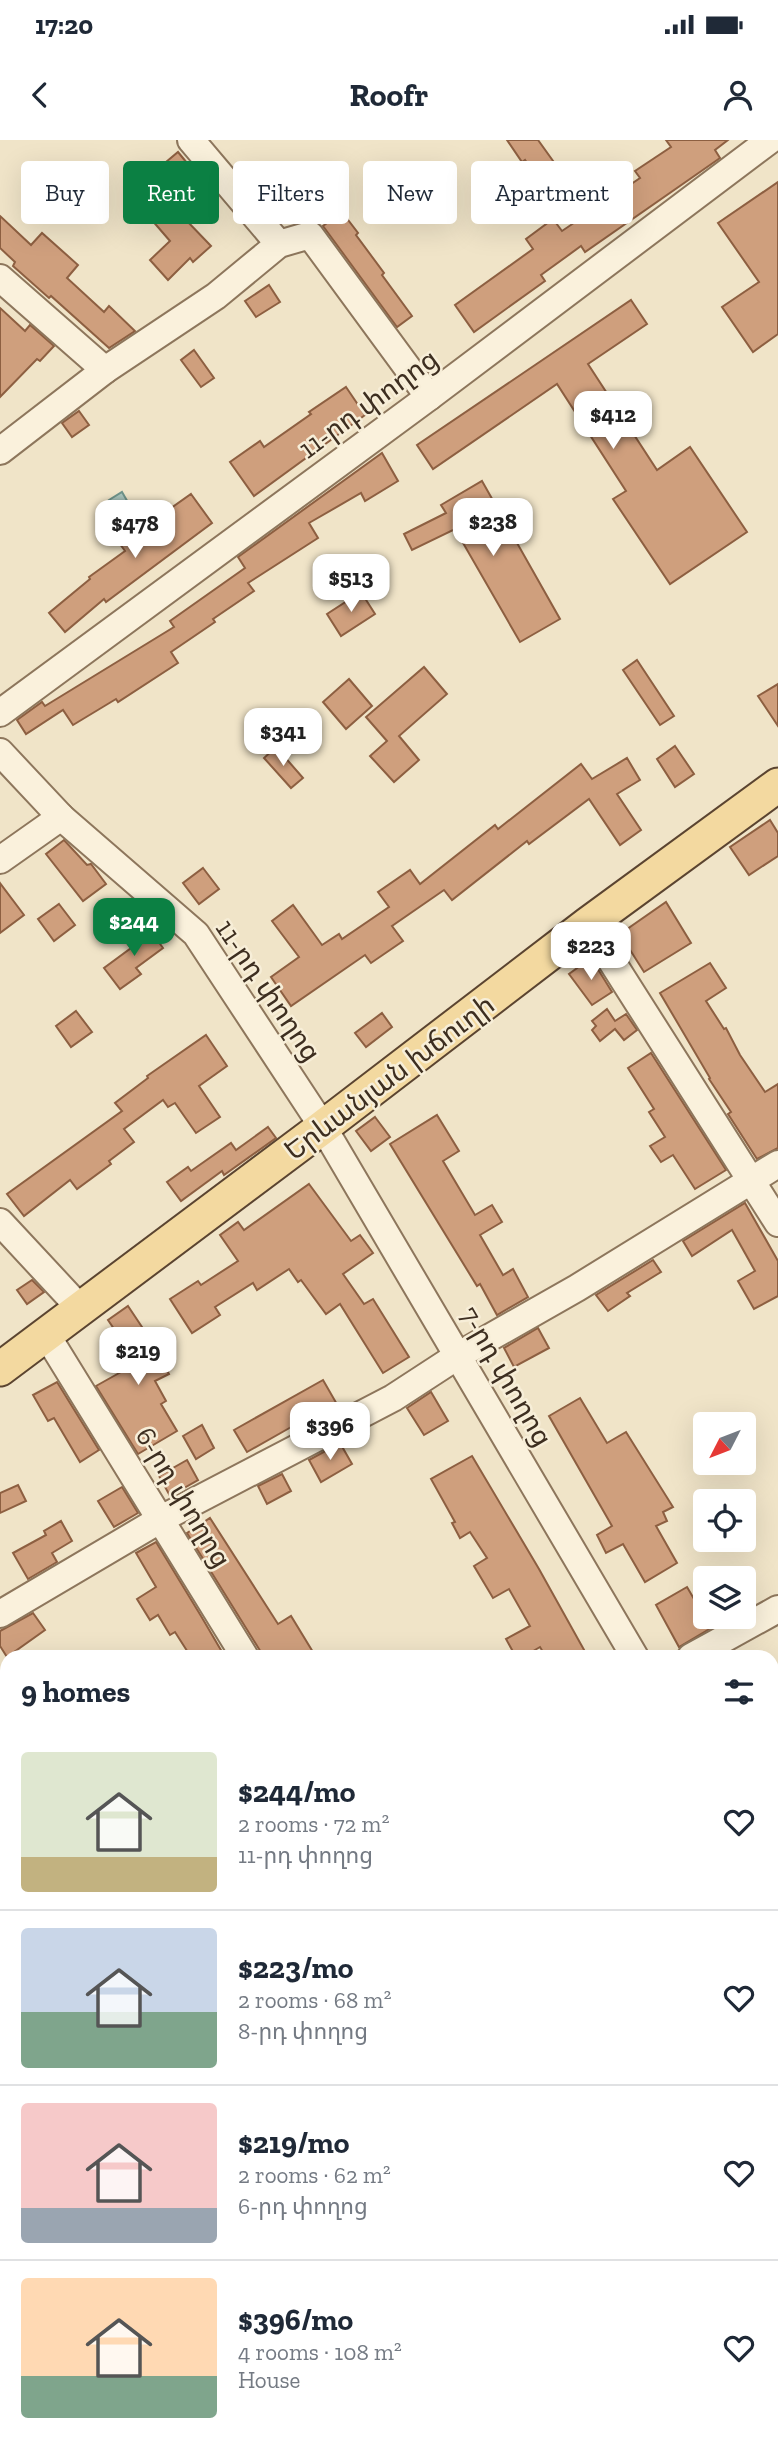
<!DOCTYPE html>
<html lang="en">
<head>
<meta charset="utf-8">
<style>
	:root { --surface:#fff; --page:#f2f2f3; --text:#1f2937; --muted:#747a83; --line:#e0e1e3; --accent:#0b8043 }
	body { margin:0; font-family:"Zilla Slab","Noto Sans Armenian",serif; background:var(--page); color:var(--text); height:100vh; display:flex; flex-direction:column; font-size:26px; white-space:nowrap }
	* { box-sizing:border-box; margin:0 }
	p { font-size:23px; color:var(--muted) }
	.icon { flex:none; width:38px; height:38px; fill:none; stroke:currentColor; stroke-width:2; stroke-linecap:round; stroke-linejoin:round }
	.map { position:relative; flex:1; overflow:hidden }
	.panel { position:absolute; left:0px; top:1510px; width:779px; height:800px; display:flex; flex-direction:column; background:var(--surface); border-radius:21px 21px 0 0; box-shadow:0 7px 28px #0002 }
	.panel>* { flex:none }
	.hud { position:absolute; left:21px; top:21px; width:737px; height:63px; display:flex; gap:14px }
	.needle { width:46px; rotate:228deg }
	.controls { position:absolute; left:693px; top:1272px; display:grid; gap:14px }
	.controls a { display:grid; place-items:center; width:63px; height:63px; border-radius:7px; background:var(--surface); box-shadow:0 7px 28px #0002; font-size:35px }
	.price { position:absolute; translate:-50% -60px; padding:0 16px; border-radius:14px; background:#fff; color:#222; font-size:23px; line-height:46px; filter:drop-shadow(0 2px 4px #0008) }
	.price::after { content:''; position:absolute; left:50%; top:42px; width:21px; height:16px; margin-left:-10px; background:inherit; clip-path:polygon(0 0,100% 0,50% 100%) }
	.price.current { background:var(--accent); color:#fff }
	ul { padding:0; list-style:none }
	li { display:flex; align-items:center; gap:21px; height:175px; padding:0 21px }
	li+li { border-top:2px solid var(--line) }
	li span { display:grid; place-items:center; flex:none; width:196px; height:140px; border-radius:7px; color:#555 }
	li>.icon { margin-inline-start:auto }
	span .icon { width:84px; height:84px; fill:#fffc; stroke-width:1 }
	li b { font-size:30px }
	h2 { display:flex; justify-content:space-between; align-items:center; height:84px; padding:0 21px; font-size:30px }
	.chip { padding:0 24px; border-radius:7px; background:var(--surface); box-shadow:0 7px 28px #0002; font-size:24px; line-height:63px }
	.chip.current { background:var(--accent); color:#fff }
	.status { display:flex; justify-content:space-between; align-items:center; height:49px; padding:0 35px; background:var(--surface); direction:ltr }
	.status svg { height:19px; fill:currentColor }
	header { display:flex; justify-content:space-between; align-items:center; height:91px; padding:0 21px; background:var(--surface); font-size:32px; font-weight:800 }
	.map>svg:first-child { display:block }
</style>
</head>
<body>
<div class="status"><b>17:20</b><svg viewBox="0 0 49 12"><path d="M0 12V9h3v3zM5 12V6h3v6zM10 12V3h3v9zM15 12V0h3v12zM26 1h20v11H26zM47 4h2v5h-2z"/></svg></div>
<header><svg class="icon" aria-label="back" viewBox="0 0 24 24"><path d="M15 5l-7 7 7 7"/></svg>Roofr<svg class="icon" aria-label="person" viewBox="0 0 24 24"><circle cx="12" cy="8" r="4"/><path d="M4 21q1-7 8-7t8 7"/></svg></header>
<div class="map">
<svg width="778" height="2309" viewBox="0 0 778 2309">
	<rect width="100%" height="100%" fill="#f0e4c8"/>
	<path fill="#a9c4bc" stroke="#6f938a" stroke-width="2" d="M 122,352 L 133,371 L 120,378 L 109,360 Z"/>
	<g fill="#cf9f7d" stroke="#8d5f41" stroke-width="2">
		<path d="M 507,0 L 538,0 L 556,25 L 558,23 L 572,42 L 550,57 L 525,20 L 522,22 Z"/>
		<path d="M 666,0 L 728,0 L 715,10 L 720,18 L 585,112 L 581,106 L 541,135 L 545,141 L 474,192 L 455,165 L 533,109 L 526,99 L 553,79 L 562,91 L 640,38 L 635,31 L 671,7 Z"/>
		<path d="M 178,12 L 214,56 L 186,80 L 211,106 L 193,122 L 190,118 L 168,140 L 150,120 L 170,101 L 132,57 L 163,30 L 160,27 Z"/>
		<path d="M 271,30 L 292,50 L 277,65 L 256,45 Z"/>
		<path d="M 778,42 L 778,194 L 753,212 L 722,167 L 759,142 L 718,83 Z"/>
		<path d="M 342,72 L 358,93 L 356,95 L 384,133 L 382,135 L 412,176 L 397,187 L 323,86 Z"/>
		<path d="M 0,76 L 31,105 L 42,93 L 78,125 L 67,138 L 104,172 L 109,166 L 135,191 L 109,208 L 51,156 L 49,158 L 13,126 L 15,122 L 0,108 Z"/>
		<path d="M 269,145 L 280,162 L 256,177 L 245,161 Z"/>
		<path d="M 631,160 L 647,184 L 588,224 L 657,330 L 690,307 L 747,392 L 670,444 L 613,359 L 626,351 L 557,244 L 433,329 L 417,305 Z"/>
		<path d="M 0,168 L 25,191 L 30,185 L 54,206 L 40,221 L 37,219 L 0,257 Z"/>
		<path d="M 194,210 L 214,238 L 201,247 L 181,220 Z"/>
		<path d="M 346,247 L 365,275 L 254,356 L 230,322 L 260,301 L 264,307 L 311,274 L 309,272 Z"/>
		<path d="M 79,271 L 89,285 L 72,297 L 62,283 Z"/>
		<path d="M 382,313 L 398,341 L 365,361 L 361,353 L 309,383 L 318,398 L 248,443 L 254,451 L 213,479 L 215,482 L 171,512 L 178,523 L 118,562 L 116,559 L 73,585 L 63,570 L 26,594 L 17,580 L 42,562 L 45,566 L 174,487 L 170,481 L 245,428 L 238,417 Z"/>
		<path d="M 482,341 L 560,479 L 520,502 L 455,389 L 412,410 L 404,394 L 446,373 L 441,365 Z"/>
		<path d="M 191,354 L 212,383 L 106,462 L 104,459 L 65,492 L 49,473 L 90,439 L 89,437 L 125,411 L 120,404 Z"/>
		<path d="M 361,452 L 375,474 L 341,496 L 327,474 Z"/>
		<path d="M 637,520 L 674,576 L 660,585 L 623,530 Z"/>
		<path d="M 424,527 L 447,554 L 399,596 L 419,620 L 394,642 L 370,616 L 387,601 L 366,577 Z"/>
		<path d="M 349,539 L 372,566 L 346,589 L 323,562 Z"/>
		<path d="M 778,544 L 778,586 L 758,556 Z"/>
		<path d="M 675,606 L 694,634 L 675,647 L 657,619 Z"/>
		<path d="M 276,607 L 303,638 L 291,648 L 264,618 Z"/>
		<path d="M 627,618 L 640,640 L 617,654 L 641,690 L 620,705 L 589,659 L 529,704 L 527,701 L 452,760 L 444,750 L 392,786 L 403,801 L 371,823 L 365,815 L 291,866 L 271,837 L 299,817 L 272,781 L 293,765 L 322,805 L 339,794 L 342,799 L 389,767 L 378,752 L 410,730 L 420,744 L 495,685 L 498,689 L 581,624 L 592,639 Z"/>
		<path d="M 770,680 L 778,693 L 778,716 L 749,735 L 730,707 Z"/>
		<path d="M 64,700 L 87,725 L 91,724 L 106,744 L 83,761 L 46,714 Z"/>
		<path d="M 203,728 L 219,749 L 199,764 L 183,743 Z"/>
		<path d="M 0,743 L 24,775 L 0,793 Z"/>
		<path d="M 666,762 L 691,803 L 644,832 L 620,794 Z"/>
		<path d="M 59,764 L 75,785 L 54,801 L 38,779 Z"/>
		<path d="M 147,786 L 163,808 L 136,828 L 141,834 L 120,849 L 104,828 L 131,808 L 126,802 Z"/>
		<path d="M 591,818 L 612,852 L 592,865 L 569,834 Z"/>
		<path d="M 710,823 L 726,848 L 706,861 L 724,889 L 726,888 L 740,915 L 765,952 L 778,944 L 778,1008 L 757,1019 L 728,974 L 731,972 L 709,939 L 710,938 L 660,853 Z"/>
		<path d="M 607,869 L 615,881 L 626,874 L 637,890 L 624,900 L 615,889 L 600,901 L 592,890 L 596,886 L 592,881 Z"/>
		<path d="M 76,871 L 92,892 L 71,907 L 56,886 Z"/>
		<path d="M 382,873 L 392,887 L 366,907 L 355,893 Z"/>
		<path d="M 206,895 L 227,926 L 199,946 L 220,977 L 196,993 L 175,963 L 168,967 L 163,960 L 124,989 L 134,1002 L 109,1021 L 111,1024 L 77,1049 L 70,1040 L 24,1076 L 7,1054 L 122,971 L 115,963 L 148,938 L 147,936 Z"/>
		<path d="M 651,913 L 726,1030 L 695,1049 L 673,1015 L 661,1022 L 650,1006 L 665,997 L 649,972 L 654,969 L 628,928 Z"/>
		<path d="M 437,975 L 459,1011 L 443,1021 L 475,1075 L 492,1065 L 502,1082 L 480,1095 L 503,1135 L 513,1129 L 528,1157 L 497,1175 L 480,1144 L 477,1146 L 390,1004 Z"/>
		<path d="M 375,977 L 390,997 L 371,1011 L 356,991 Z"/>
		<path d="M 268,987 L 276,998 L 224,1035 L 222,1031 L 181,1061 L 167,1042 L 188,1027 L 191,1031 L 231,1003 L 236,1010 Z"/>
		<path d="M 309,1044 L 351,1101 L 360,1095 L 373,1113 L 343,1134 L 364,1164 L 373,1159 L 409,1217 L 383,1233 L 340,1164 L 326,1174 L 301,1140 L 298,1142 L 289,1129 L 257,1150 L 253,1143 L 215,1167 L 220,1175 L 192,1193 L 170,1159 L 198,1141 L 201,1145 L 238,1121 L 220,1095 L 238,1082 L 244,1090 Z"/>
		<path d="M 745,1063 L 778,1121 L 778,1156 L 754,1169 L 738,1141 L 755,1131 L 732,1090 L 692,1116 L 683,1101 Z"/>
		<path d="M 653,1120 L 661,1132 L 627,1153 L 630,1156 L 608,1171 L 596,1155 Z"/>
		<path d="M 32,1140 L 44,1152 L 27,1164 L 17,1150 Z"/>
		<path d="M 128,1166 L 144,1190 L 169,1234 L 155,1241 L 166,1261 L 161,1264 L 177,1291 L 138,1314 L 96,1246 L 137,1223 L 108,1180 Z"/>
		<path d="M 538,1188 L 549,1208 L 514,1227 L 504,1208 Z"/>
		<path d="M 323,1240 L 338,1266 L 323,1274 L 324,1276 L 296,1291 L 293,1286 L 247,1312 L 234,1290 Z"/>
		<path d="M 57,1242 L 99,1310 L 80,1322 L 54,1278 L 48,1281 L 33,1255 Z"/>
		<path d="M 431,1252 L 448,1281 L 424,1295 L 407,1268 Z"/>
		<path d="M 580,1258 L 607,1303 L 626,1292 L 673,1367 L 663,1372 L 667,1381 L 656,1386 L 677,1423 L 645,1442 L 623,1404 L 606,1413 L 597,1395 L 612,1386 L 549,1276 Z"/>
		<path d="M 202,1285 L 214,1308 L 196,1319 L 183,1296 Z"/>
		<path d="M 340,1303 L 352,1324 L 321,1342 L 309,1320 Z"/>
		<path d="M 472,1316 L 539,1429 L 588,1517 L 546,1517 L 540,1507 L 523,1517 L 516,1517 L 506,1499 L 530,1486 L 509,1449 L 493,1458 L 474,1426 L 487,1418 L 470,1392 L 460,1398 L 452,1383 L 455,1382 L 431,1339 Z"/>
		<path d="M 187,1320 L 198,1340 L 170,1356 L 159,1336 Z"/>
		<path d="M 282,1334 L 291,1351 L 267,1364 L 258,1346 Z"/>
		<path d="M 18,1345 L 26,1361 L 0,1373 L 0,1353 Z"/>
		<path d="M 122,1347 L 138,1373 L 114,1387 L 98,1361 Z"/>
		<path d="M 210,1378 L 278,1484 L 291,1476 L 316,1517 L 264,1517 L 187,1393 Z"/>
		<path d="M 61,1381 L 72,1401 L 52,1413 L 57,1422 L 28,1439 L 13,1413 L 46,1395 L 44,1391 Z"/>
		<path d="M 156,1402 L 201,1476 L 225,1517 L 191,1517 L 175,1492 L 170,1495 L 158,1475 L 150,1480 L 137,1459 L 156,1447 L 136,1413 Z"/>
		<path d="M 687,1447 L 711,1488 L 679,1507 L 656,1465 Z"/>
		<path d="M 33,1473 L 45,1490 L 7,1517 L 0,1506 L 0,1491 Z"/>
	</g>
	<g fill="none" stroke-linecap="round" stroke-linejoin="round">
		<g stroke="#8d765c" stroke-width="30">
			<g id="minor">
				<path d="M 191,0 L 279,104"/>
				<path d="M 0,138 L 105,230"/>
				<path d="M 0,311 L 105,230 L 216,156 L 279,104 L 310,95 L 429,257"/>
				<path d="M 0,573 L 429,257 L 770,0"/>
				<path d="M 0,612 L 61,677 L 196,794 L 323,987 L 635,1517"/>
				<path d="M 0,720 L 61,677"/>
				<path d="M 588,784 L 778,1083"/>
				<path d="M 0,1082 L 80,1168"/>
				<path d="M 46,1194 L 245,1517"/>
				<path d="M 0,1474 L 161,1379 L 393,1258 L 459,1215 L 577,1148 L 778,1024"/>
				<path d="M 691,1517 L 778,1469"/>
				<path d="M 772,1750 L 778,1761"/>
				<path d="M 0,1756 L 7,1768"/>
				<path d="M 0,1922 L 7,1918"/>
				<path d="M 772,1948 L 778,1944"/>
				<path d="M 772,2241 L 778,2243"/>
				<path d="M 321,2303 L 325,2309"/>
				<path d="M 133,2309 L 143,2303"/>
			</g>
		</g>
		<g stroke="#5b4430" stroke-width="37">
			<path id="major" d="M 0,1229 L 323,987 L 588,784 L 778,645"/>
		</g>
		<use href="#minor" stroke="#faf1dc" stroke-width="26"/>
		<use href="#major" stroke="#f3d9a0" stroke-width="33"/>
	</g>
	<g text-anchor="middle" stroke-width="5" stroke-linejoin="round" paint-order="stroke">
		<g font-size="28" fill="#3d2e20" stroke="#f7eed8">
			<text transform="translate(368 263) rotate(-36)" y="10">11-րդ փողոց</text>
			<text transform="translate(269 850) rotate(56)" y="10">11-րդ փողոց</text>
			<text transform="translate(389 937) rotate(-37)" y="10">Երևանյան խճուղի</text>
			<text transform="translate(507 1236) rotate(60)" y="10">7-րդ փողոց</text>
			<text transform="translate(184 1357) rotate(59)" y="10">6-րդ փողոց</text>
		</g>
	</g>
</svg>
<div class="controls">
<a><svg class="needle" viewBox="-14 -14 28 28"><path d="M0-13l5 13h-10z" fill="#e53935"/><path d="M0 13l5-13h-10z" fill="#747a83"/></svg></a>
<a><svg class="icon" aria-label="locate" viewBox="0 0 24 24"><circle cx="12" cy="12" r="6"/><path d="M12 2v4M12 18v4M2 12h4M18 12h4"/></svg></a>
<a><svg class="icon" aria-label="layers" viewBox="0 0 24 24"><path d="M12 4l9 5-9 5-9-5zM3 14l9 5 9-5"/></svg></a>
</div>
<b class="price" style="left:613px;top:311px">$412</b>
<b class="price" style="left:493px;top:418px">$238</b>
<b class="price" style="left:135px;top:420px">$478</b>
<b class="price" style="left:351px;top:474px">$513</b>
<b class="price" style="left:283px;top:628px">$341</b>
<b class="price current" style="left:134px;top:818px">$244</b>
<b class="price" style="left:591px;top:842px">$223</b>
<b class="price" style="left:138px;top:1247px">$219</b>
<b class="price" style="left:330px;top:1322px">$396</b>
<div class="hud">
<a class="chip">Buy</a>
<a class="chip current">Rent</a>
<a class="chip">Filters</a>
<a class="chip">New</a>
<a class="chip">Apartment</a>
</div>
<section class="panel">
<h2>9 homes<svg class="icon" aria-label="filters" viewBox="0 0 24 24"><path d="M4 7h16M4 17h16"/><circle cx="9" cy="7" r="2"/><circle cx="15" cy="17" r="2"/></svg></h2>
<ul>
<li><span style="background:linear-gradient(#dfe7d0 75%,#c2b280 0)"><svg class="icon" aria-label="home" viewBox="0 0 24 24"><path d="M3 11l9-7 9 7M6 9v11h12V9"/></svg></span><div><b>$244/mo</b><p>2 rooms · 72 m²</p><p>11-րդ փողոց</p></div><svg class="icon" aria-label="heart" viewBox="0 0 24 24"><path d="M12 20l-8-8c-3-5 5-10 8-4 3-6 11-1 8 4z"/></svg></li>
<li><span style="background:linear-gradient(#c9d6e8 60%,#7fa58c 0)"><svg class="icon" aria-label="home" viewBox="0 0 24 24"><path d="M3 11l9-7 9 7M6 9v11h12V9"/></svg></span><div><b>$223/mo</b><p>2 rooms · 68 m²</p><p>8-րդ փողոց</p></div><svg class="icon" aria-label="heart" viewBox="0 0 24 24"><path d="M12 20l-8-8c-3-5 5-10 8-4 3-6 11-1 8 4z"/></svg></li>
<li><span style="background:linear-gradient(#f6c9c9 75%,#9aa5b1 0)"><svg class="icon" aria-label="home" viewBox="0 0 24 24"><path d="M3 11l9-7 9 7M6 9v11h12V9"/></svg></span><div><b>$219/mo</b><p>2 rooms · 62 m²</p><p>6-րդ փողոց</p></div><svg class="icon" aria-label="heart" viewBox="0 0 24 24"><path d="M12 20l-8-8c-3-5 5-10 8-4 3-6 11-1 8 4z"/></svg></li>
<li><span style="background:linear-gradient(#ffd9b3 70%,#7fa58c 0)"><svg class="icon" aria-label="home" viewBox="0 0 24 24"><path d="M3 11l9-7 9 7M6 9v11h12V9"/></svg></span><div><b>$396/mo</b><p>4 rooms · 108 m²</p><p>House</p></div><svg class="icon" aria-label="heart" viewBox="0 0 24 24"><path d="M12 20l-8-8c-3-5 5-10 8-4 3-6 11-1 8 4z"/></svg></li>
</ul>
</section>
</div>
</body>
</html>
